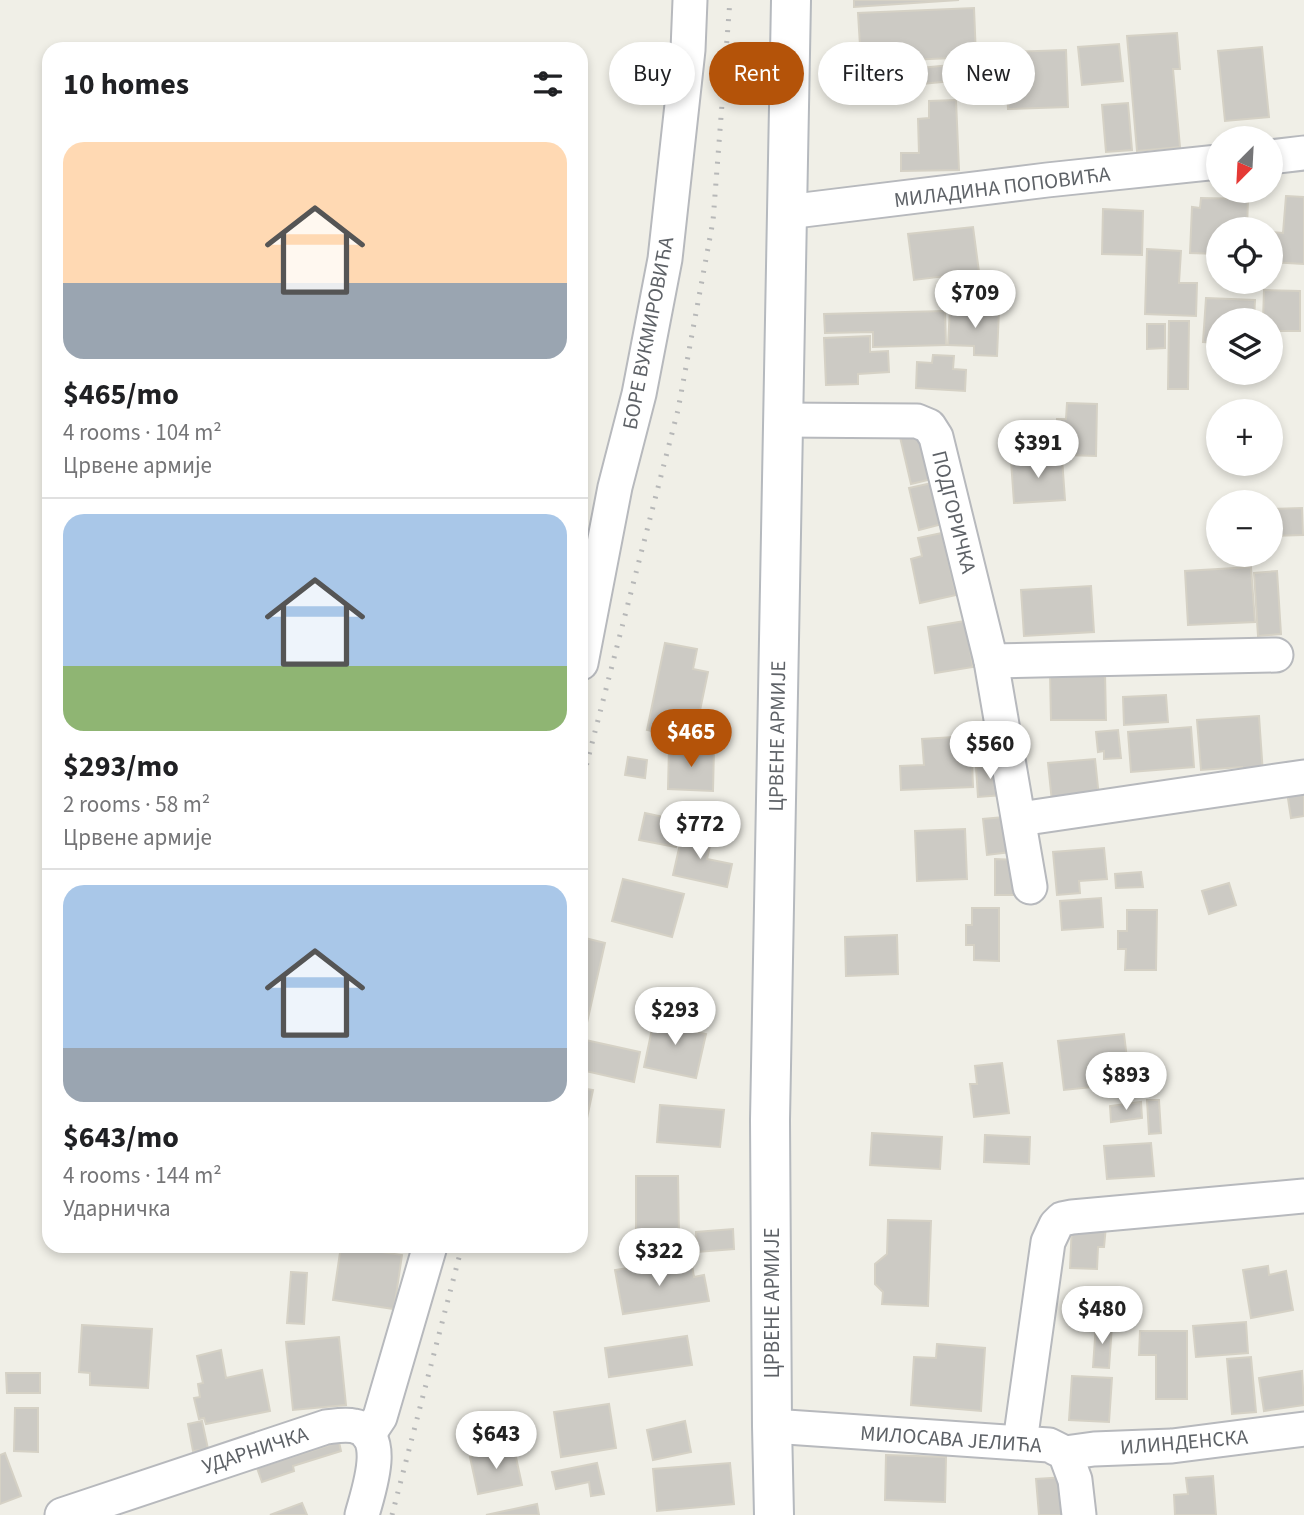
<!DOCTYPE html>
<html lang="en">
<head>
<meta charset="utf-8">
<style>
	:root { --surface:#fff; --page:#f6f6f6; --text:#202124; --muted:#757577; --line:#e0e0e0; --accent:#b45309 }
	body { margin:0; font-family:"Source Sans 3",sans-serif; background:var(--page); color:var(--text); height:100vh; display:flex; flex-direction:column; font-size:26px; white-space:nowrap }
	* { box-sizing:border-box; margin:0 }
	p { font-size:23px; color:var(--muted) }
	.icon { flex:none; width:38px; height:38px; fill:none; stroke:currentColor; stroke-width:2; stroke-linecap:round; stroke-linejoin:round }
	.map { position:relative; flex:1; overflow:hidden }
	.drawer { position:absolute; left:42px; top:42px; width:546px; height:1211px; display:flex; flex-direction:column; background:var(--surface); border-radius:21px; box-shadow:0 4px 10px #0003 }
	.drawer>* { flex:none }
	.top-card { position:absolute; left:609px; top:42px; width:590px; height:63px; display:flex; gap:14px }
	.needle { width:46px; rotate:204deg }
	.fabs { position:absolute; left:1206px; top:126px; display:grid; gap:14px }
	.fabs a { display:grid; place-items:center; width:77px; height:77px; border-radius:50%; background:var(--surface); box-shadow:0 4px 10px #0003; font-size:35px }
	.price { position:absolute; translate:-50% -60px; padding:0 16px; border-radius:24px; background:#fff; color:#222; font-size:23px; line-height:46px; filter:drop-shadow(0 2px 4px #0008) }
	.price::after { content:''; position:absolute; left:50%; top:42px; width:21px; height:16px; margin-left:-10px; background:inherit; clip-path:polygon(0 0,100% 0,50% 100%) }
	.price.active { background:var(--accent); color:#fff }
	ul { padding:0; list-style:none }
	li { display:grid; align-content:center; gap:14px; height:371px; padding:0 21px }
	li+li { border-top:2px solid var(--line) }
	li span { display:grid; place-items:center; height:217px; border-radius:21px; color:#555 }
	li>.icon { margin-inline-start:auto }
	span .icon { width:126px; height:126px; fill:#fffc; stroke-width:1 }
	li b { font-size:30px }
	h2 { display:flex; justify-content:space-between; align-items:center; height:84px; padding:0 21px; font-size:30px }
	.pill { padding:0 24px; border-radius:32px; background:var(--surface); box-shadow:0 4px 10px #0003; font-size:24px; line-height:63px }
	.pill.active { background:var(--accent); color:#fff }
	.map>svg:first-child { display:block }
</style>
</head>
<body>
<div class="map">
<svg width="1304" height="1515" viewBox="0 0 1304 1515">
	<rect width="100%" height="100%" fill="#f0efe7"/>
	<g fill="#cccac4" stroke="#d5d1c5" stroke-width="2">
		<path d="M 854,0 L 959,0 L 854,7 Z"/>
		<path d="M 974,8 L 976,57 L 861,62 L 858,13 Z"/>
		<path d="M 1177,33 L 1180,69 L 1173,69 L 1180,147 L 1137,151 L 1127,36 Z"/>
		<path d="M 1119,44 L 1123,81 L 1082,85 L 1078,47 Z"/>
		<path d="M 1262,47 L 1269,117 L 1225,121 L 1218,51 Z"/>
		<path d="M 1066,50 L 1068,107 L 1008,109 L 1005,52 Z"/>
		<path d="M 950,65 L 952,81 L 922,84 L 921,68 Z"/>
		<path d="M 956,100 L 959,170 L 901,171 L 901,153 L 919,153 L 918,119 L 929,118 L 929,101 Z"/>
		<path d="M 1128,103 L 1132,150 L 1106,152 L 1102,105 Z"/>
		<path d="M 1286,196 L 1304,197 L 1304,264 L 1270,262 L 1272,232 L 1283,233 Z"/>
		<path d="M 1201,198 L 1248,199 L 1247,229 L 1218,229 L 1218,254 L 1190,253 L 1192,207 L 1200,208 Z"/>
		<path d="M 1103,209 L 1143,211 L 1142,255 L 1102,254 Z"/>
		<path d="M 973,227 L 979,272 L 914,280 L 908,234 Z"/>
		<path d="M 1147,249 L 1181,251 L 1179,283 L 1197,283 L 1196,316 L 1145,314 Z"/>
		<path d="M 1264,290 L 1300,291 L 1300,331 L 1270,331 L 1270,320 L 1263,320 Z"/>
		<path d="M 1206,298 L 1255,300 L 1254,320 L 1218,320 L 1218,343 L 1203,342 Z"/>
		<path d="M 950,308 L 999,310 L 997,356 L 974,355 L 974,346 L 948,345 Z"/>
		<path d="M 945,311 L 946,345 L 873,347 L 873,332 L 825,333 L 824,314 Z"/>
		<path d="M 1169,321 L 1189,321 L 1188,389 L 1168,389 Z"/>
		<path d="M 1147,324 L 1165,324 L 1165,348 L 1147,349 Z"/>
		<path d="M 870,336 L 870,352 L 888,351 L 889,372 L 858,374 L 858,384 L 826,385 L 824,338 Z"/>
		<path d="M 933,355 L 954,356 L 953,369 L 966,370 L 965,391 L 916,388 L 917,362 L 932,363 Z"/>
		<path d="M 1067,403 L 1097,404 L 1096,456 L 1065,455 L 1066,441 L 1056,441 L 1057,419 L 1066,419 Z"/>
		<path d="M 922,432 L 932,479 L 911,484 L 900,437 Z"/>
		<path d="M 1062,458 L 1065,500 L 1014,503 L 1011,461 Z"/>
		<path d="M 932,483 L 942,524 L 919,530 L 909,488 Z"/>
		<path d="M 1302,508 L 1303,535 L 1270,536 L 1270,509 Z"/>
		<path d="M 942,533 L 956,595 L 920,603 L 911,559 L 922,556 L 918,538 Z"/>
		<path d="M 1251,567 L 1255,622 L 1188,625 L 1185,571 Z"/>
		<path d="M 1277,571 L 1281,634 L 1258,636 L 1254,573 Z"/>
		<path d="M 1091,586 L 1094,632 L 1024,636 L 1021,590 Z"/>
		<path d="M 965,621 L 973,667 L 935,673 L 928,627 Z"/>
		<path d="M 665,643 L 697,649 L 693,669 L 708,672 L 694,739 L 647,730 Z"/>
		<path d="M 1050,673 L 1105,673 L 1106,720 L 1051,720 Z"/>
		<path d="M 1166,695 L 1168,722 L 1124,725 L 1123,697 Z"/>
		<path d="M 1259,716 L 1263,774 L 1243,775 L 1242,767 L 1201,770 L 1197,720 Z"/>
		<path d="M 1191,727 L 1194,767 L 1131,772 L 1128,732 Z"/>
		<path d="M 1118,730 L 1121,758 L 1104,759 L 1104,751 L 1098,752 L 1096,732 Z"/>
		<path d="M 971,736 L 973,787 L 901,790 L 900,766 L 924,765 L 922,739 Z"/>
		<path d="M 669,747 L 714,748 L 713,791 L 668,789 Z"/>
		<path d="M 628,757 L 647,760 L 645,778 L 625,775 Z"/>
		<path d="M 1095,759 L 1099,797 L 1052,802 L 1048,763 Z"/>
		<path d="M 1001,765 L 1003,795 L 978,797 L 976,767 Z"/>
		<path d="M 1304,789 L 1304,816 L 1291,818 L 1287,792 Z"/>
		<path d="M 645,813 L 682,821 L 676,847 L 639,840 Z"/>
		<path d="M 1015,816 L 1019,851 L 987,855 L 983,819 Z"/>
		<path d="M 965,829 L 967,879 L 917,881 L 915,831 Z"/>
		<path d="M 683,831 L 712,837 L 707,859 L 732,864 L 727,887 L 673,875 Z"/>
		<path d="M 1104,848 L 1107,879 L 1079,881 L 1080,893 L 1057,895 L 1053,852 Z"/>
		<path d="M 995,859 L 1017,860 L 1017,895 L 995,895 Z"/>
		<path d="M 1141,872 L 1143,887 L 1116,888 L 1115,874 Z"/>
		<path d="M 623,879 L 684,894 L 672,937 L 612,921 Z"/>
		<path d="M 1229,883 L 1236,905 L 1209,914 L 1202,891 Z"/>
		<path d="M 1101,898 L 1103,927 L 1062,930 L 1060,901 Z"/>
		<path d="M 972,908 L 999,908 L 999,961 L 974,960 L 974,945 L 966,945 L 966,925 L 972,925 Z"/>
		<path d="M 1127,910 L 1157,910 L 1156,970 L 1125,970 L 1126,949 L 1118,949 L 1118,931 L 1127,931 Z"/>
		<path d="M 897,935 L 898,974 L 846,976 L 845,937 Z"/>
		<path d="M 581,937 L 605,943 L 584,1036 L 581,1035 Z"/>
		<path d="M 655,1015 L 691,1023 L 690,1031 L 706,1034 L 696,1078 L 644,1067 Z"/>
		<path d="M 1124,1034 L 1130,1083 L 1064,1090 L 1058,1041 Z"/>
		<path d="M 581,1039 L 640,1052 L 634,1082 L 581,1070 Z"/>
		<path d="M 1002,1063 L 1009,1113 L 974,1117 L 970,1084 L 977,1084 L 975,1066 Z"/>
		<path d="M 581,1088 L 593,1090 L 581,1146 Z"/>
		<path d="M 1147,1100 L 1159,1100 L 1161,1133 L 1149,1134 Z"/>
		<path d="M 1141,1102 L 1142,1118 L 1111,1122 L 1110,1106 Z"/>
		<path d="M 660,1105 L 724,1110 L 720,1147 L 657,1142 Z"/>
		<path d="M 872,1133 L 942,1137 L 940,1169 L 870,1165 Z"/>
		<path d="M 985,1135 L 1030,1137 L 1029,1164 L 984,1162 Z"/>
		<path d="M 1151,1143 L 1154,1176 L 1107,1179 L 1104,1146 Z"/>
		<path d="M 636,1176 L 678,1176 L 679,1236 L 636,1237 Z"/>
		<path d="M 888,1220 L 931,1221 L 928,1306 L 882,1304 L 883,1292 L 875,1284 L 875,1264 L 887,1254 Z"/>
		<path d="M 1072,1224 L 1106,1226 L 1104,1247 L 1098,1247 L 1097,1269 L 1070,1268 Z"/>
		<path d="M 733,1229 L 734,1249 L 697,1252 L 696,1232 Z"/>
		<path d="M 341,1246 L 402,1255 L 394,1309 L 333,1300 Z"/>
		<path d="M 659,1263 L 660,1271 L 692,1265 L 694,1277 L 704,1275 L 709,1301 L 623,1314 L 615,1270 Z"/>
		<path d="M 1268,1266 L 1269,1275 L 1286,1271 L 1293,1310 L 1251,1318 L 1243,1270 Z"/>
		<path d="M 291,1272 L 307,1273 L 304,1324 L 287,1323 Z"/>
		<path d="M 1246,1322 L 1248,1353 L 1196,1357 L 1193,1326 Z"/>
		<path d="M 1096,1324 L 1112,1325 L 1109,1368 L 1093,1367 Z"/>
		<path d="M 82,1325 L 152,1329 L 148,1388 L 90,1385 L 90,1373 L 79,1372 Z"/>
		<path d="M 1140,1331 L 1187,1331 L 1187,1399 L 1156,1399 L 1156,1355 L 1139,1355 Z"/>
		<path d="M 687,1336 L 692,1365 L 609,1377 L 605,1348 Z"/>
		<path d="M 339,1337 L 346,1405 L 293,1410 L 286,1342 Z"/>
		<path d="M 937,1344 L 985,1348 L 981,1411 L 911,1405 L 914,1357 L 936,1358 Z"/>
		<path d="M 221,1350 L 226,1378 L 262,1370 L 270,1411 L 206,1424 L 204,1418 L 199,1419 L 194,1398 L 200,1397 L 198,1384 L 203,1383 L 197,1356 Z"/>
		<path d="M 1251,1357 L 1256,1412 L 1232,1414 L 1227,1359 Z"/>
		<path d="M 1302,1371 L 1304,1405 L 1264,1411 L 1259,1378 Z"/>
		<path d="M 6,1373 L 40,1373 L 40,1393 L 7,1393 Z"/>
		<path d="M 1072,1376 L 1112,1378 L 1109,1422 L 1069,1420 Z"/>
		<path d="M 609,1404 L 616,1448 L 561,1457 L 554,1412 Z"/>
		<path d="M 15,1408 L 38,1408 L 38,1452 L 14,1451 Z"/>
		<path d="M 202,1421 L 208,1449 L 193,1451 L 188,1424 Z"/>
		<path d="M 685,1421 L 691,1452 L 653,1460 L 647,1430 Z"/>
		<path d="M 339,1442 L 341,1451 L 293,1466 L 294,1471 L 262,1482 L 257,1468 Z"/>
		<path d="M 514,1448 L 522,1485 L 478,1494 L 470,1457 Z"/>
		<path d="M 5,1453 L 21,1496 L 0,1504 L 0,1455 Z"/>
		<path d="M 886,1455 L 946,1457 L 945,1502 L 885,1500 Z"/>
		<path d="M 597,1463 L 604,1494 L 591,1496 L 589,1482 L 556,1489 L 552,1472 Z"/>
		<path d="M 730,1463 L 734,1504 L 657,1511 L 653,1469 Z"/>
		<path d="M 1213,1476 L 1216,1515 L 1175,1515 L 1174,1495 L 1188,1494 L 1186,1478 Z"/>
		<path d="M 1066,1477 L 1069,1515 L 1039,1515 L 1036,1479 Z"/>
		<path d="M 302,1503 L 307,1515 L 270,1515 Z"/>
		<path d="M 537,1504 L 539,1515 L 486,1515 Z"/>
	</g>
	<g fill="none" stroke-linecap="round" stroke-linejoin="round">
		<g stroke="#b7b9bd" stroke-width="37">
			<g id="street">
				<path d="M 1270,157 L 1304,153"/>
				<path d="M 787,212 L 1047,180 L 1218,162"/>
				<path d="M 783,420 L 917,421 L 929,426 L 936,437 L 991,661 L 1030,887"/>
				<path d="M 991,661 L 1276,655"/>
				<path d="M 581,663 L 615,487 L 639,394 L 665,259 L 688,50 L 690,0"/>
				<path d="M 1020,819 L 1304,777"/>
				<path d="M 772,1426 L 1049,1445 L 1065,1453 L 1075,1480 L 1079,1515"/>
				<path d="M 368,1435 L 380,1417 L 430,1246"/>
				<path d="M 1020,1442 L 1048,1242 L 1056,1225 L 1062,1219 L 1072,1217 L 1304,1196"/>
				<path d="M 1065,1453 L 1094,1449 L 1172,1446 L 1304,1429"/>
				<path d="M 62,1515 L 326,1427 C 335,1426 345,1424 354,1426 C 390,1433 368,1492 362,1515"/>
			</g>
		</g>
		<g stroke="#b5b9be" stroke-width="42">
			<path id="secondary" d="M 774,1515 L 772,1426 L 770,1120 L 791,0"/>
		</g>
		<use href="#street" stroke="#fff" stroke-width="33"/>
		<use href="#secondary" stroke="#fff" stroke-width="38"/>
		<g stroke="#b7b8b8" stroke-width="5" stroke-dasharray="2 9" stroke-linecap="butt">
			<path d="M 581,786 L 678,410 L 713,221 L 730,0"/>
			<path d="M 392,1515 L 462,1246"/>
		</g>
	</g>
	<g text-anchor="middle" stroke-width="6" stroke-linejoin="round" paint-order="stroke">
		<g font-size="21" fill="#5e6267" stroke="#fff">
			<text transform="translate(1002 187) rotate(-7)" y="7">МИЛАДИНА ПОПОВИЋА</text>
			<text transform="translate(648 333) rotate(-79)" y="7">БОРЕ ВУКМИРОВИЋА</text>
			<text transform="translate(954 512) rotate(76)" y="7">ПОДГОРИЧКА</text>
			<text transform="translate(777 736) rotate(-89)" y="7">ЦРВЕНЕ АРМИЈЕ</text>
			<text transform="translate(772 1303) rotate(-90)" y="7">ЦРВЕНЕ АРМИЈЕ</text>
			<text transform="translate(951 1439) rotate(4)" y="7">МИЛОСАВА ЈЕЛИЋА</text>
			<text transform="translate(1184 1442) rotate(-5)" y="7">ИЛИНДЕНСКА</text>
			<text transform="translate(255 1450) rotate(-18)" y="7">УДАРНИЧКА</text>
		</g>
	</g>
</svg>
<div class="fabs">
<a><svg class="needle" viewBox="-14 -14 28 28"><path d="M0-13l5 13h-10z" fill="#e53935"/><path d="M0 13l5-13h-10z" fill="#757577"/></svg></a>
<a><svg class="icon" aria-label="locate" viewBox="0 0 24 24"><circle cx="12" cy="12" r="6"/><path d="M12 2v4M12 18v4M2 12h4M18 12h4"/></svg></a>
<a><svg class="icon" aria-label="layers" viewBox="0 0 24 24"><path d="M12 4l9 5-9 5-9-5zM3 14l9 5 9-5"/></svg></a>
<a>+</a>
<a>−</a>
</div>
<b class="price" style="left:975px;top:330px">$709</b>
<b class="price" style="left:1038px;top:480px">$391</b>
<b class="price active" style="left:691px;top:769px">$465</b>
<b class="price" style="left:990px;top:781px">$560</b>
<b class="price" style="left:700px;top:861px">$772</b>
<b class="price" style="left:675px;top:1047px">$293</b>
<b class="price" style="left:1126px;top:1112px">$893</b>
<b class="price" style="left:659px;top:1288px">$322</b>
<b class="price" style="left:1102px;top:1346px">$480</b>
<b class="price" style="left:496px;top:1471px">$643</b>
<div class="top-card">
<a class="pill">Buy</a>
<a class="pill active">Rent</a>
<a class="pill">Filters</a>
<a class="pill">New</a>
</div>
<section class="drawer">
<h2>10 homes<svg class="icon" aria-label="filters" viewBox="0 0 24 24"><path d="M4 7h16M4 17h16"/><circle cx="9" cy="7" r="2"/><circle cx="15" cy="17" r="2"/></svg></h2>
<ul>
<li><span style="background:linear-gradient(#ffd9b3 65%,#9aa5b1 0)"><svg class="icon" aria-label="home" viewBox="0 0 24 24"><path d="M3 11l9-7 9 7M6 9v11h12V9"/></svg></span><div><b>$465/mo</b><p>4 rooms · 104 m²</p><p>Црвене армије</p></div></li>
<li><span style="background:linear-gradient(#a9c7e8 70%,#8fb573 0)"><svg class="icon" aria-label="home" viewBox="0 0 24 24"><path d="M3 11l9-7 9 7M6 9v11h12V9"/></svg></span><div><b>$293/mo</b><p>2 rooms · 58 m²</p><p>Црвене армије</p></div></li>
<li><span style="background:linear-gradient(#a9c7e8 75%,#9aa5b1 0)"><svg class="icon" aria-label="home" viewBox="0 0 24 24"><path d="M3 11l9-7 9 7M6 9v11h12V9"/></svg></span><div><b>$643/mo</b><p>4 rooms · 144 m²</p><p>Ударничка</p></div></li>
</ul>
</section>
</div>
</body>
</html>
